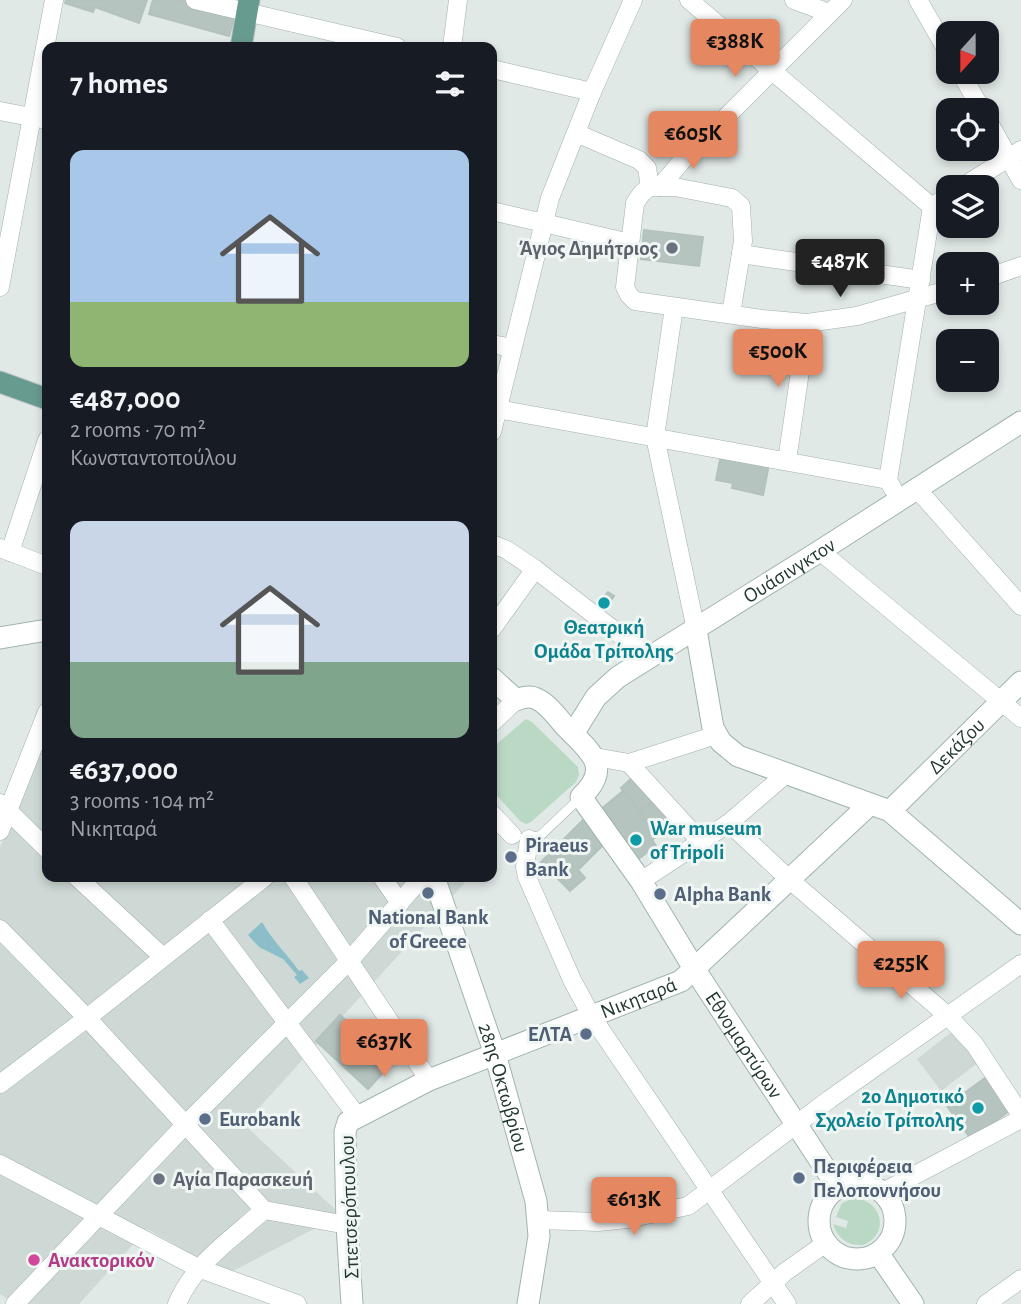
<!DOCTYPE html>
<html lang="en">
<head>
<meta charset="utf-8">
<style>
	:root { --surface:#171b24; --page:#242831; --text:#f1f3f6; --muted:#9ea1a6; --accent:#e58862 }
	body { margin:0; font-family:"Alegreya Sans",sans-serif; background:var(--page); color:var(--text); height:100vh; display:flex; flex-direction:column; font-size:26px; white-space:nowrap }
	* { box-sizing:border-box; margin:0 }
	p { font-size:23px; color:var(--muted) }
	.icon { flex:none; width:38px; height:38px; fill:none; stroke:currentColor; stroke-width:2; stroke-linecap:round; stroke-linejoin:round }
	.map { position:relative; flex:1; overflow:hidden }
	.details { position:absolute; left:42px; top:42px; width:455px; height:840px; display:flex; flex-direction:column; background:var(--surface); border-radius:14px; box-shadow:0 4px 10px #0003 }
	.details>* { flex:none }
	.needle { width:46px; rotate:201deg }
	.buttons { position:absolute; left:936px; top:21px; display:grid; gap:14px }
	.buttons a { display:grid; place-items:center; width:63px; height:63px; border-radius:14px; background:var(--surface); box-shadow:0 4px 10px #0003; font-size:35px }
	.price { position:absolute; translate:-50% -60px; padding:0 16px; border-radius:7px; background:var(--accent); color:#111; font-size:23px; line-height:46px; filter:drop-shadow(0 2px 4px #0008) }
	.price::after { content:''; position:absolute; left:50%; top:42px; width:21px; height:16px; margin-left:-10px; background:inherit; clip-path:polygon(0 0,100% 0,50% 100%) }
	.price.selected { background:#222; color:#fff }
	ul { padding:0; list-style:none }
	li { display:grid; align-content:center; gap:14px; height:371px; padding:0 28px }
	li span { display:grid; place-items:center; height:217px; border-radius:14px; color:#555 }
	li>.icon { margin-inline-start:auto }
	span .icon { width:126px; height:126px; fill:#fffc; stroke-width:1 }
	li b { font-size:30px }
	h2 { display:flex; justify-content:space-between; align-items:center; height:84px; padding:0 28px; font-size:30px }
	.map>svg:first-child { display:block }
</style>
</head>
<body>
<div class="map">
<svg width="1021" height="1304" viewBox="0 0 1021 1304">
	<rect width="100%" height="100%" fill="#e0e9e6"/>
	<g fill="#ced9d5">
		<path d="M 47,732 L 47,877 L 470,877 L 244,1124 L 341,1215 L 227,1274 L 147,1229 L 79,1304 L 16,1304 L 0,1294 L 0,847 Z"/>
		<path d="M 954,1030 L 979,1062 L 941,1091 L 917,1059 Z"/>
	</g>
	<g fill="#bad9c4">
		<path d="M 526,719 L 532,722 L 578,767 L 579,775 L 576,782 L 531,822 L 526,824 L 520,821 L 492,790 L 492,748 Z"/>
		<path d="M 854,1198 C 882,1200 891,1234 863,1245 C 848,1246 838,1239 833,1224 L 846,1228 L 848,1221 L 836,1217 L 842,1203 Z"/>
	</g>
	<path fill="#8cbeca" d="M 262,922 C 272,940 287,954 299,971 L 302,970 L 309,978 L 300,984 L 294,977 L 297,975 L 283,959 L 259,947 L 248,935 Z"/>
	<g fill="#b6c4bf" stroke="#b3c2bd" stroke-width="2">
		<path d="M 66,0 L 147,0 L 139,23 L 95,7 L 93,12 L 65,3 Z"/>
		<path d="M 153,0 L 181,0 L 235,15 L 229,36 L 149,14 Z"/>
		<path d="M 644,230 L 703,237 L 699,266 L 641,259 Z"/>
		<path d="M 722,450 L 770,459 L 763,495 L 732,488 L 733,483 L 716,480 Z"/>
		<path d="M 608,592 L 614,596 L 600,615 L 594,610 Z"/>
		<path d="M 635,775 L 655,800 L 640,812 L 621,788 Z"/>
		<path d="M 623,791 L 658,835 L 652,840 L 656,846 L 634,862 L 600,810 Z"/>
		<path d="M 655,800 L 671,819 L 655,831 L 640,812 Z"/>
		<path d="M 586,817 L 604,844 L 578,870 L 585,878 L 570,891 L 541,862 Z"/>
		<path d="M 340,1015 L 392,1063 L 368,1089 L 316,1041 Z"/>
		<path d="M 985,1078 L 1009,1111 L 971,1139 L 947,1106 Z"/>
	</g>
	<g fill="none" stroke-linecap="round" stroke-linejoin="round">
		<g stroke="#a3b0ad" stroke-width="10">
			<path id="lane" d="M 527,839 L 541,835 L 581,797"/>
		</g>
		<g stroke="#a3b0ad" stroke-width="19">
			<g id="street">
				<path d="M 195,0 L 397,47"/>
				<path d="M 689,0 L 932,207"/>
				<path d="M 794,0 L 829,13"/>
				<path d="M 918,0 L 948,52"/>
				<path d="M 452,47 L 458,0"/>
				<path d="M 492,69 L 592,92"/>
				<path d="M 960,72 L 982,110"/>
				<path d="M 0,111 L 47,120"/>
				<path d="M 987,119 L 1021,180"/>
				<path d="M 576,133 L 639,160 L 647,168 L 650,187"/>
				<path d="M 660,187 L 681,162 L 843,0"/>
				<path d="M 962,187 L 1021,150"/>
				<path d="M 932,207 L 948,196"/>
				<path d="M 492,211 L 630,243"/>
				<path d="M 741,254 L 921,280"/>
				<path d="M 987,278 L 1021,266"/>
				<path d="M 0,287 L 54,0"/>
				<path d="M 674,307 L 655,437 L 696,630"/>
				<path d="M 731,314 L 743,241 L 741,206 L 732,198 L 675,187 L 650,187 L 642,193 L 635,203 L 625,287 L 629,295 L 635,301 L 762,319 L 807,323 L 857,316 L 948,290"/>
				<path d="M 492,344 L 511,348"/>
				<path d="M 492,408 L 888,480"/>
				<path d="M 492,432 L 550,198 L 592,92 L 633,0"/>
				<path d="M 787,461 L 807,323"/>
				<path d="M 893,489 L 888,480 L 932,207"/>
				<path d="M 917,489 L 1021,606"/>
				<path d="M 492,544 L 507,550 L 535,569 L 650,658"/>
				<path d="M 0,548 L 47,566"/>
				<path d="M 820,551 L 1021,718"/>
				<path d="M 10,552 L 47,440"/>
				<path d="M 492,629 L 535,569"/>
				<path d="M 492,723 L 516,700"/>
				<path d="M 595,757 L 629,763 L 702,843"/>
				<path d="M 629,763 L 716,735"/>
				<path d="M 0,803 L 47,849"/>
				<path d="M 492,814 L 512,835"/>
				<path d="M 729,823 L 790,880 L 948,1016 L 975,1045 L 1021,1115"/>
				<path d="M 0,831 L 47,712"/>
				<path d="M 529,839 L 525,867 L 527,877 L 572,980 L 592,1017 L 787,1304"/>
				<path d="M 77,877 L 163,957"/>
				<path d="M 293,877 L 429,1080"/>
				<path d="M 382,877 L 400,903"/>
				<path d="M 641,881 L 729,823 L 786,774"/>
				<path d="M 210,920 L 357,1116"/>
				<path d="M 0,929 L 87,1018 L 264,1210 L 347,1225"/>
				<path d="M 0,1084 L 87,1018 L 265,877"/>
				<path d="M 0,1164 L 198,1268 L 297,1304"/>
				<path d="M 883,1192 L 1021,1119"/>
				<path d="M 539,1220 L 598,1222 L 627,1219 L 688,1206 L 830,1099 L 1021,964"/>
				<path d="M 15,1304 L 186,1124 L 350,960 L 422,877"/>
				<path d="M 177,1304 C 194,1263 232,1239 264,1210"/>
				<path d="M 750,1304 L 785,1272 L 826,1243"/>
				<path d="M 986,1304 L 1021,1279"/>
			</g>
		</g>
		<g stroke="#a0b4ae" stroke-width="23">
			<g id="secondary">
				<path d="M 696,630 L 713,728 L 721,742 L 738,756 L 890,811 L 1021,924"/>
				<path d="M 0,638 L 47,630"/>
				<path id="s1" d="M 492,678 L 516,700 C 523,697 530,695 537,699 C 548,704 557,717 565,726 C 588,750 614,766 581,797 L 641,881 L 695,970 L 838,1188"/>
				<path id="s2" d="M 573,734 L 596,697 L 618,677 L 820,551 L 1021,422"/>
				<path id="s3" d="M 890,811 L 1021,682"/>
				<path id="s4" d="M 434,877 L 495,1054 L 536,1201 L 539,1236 L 528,1304"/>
				<circle cx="857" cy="1221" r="38"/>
				<path d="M 878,1253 L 913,1304"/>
				<path id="s5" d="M 352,1304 L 347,1225 L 345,1132 L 348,1122 L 429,1080 L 681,981 L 870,804"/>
			</g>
		</g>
		<g stroke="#bdc3c2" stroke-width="23">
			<g id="primary">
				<path d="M 241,47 L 249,0"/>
				<path d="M 0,382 L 47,399"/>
			</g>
		</g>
		<use href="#lane" stroke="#fff" stroke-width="9"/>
		<use href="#street" stroke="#fff" stroke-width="18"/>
		<use href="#secondary" stroke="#fff" stroke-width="21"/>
		<use href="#primary" stroke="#689b90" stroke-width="21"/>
	</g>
	<g fill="#6b7280" stroke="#f0f6f3" stroke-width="2.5">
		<circle cx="672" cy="248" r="7"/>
		<circle cx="159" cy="1179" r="7"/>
	</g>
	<g fill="#0f9aa8" stroke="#f0f6f3" stroke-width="2.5">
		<circle cx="604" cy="603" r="7"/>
		<circle cx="636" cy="840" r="7"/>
		<circle cx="978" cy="1108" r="7"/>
	</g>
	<g fill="#5c6f8a" stroke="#f0f6f3" stroke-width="2.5">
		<circle cx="511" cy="857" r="7"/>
		<circle cx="428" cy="893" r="7"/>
		<circle cx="660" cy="894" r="7"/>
		<circle cx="586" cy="1034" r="7"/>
		<circle cx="205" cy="1119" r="7"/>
		<circle cx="799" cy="1178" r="7"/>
	</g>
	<circle fill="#d1479c" stroke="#f0f6f3" stroke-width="2.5" cx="34" cy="1260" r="7"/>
	<g text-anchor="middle" stroke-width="6" stroke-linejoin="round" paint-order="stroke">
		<g font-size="21" font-weight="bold" fill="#5b616d" stroke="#f0f6f3" text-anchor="end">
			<text x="658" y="255">Άγιος Δημήτριος</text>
			<text x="173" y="1186" text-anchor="start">Αγία Παρασκευή</text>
		</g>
		<g font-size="21" fill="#223833" stroke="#f0f6f3">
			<text dy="7" stroke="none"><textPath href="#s2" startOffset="275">Ουάσινγκτον</textPath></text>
			<text dy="7" stroke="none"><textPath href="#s3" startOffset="93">Δεκάζου</textPath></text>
			<text dy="7" stroke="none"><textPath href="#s5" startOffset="499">Νικηταρά</textPath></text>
			<text dy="7" stroke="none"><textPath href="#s1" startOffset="478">Εθνομαρτύρων</textPath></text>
			<text dy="7" stroke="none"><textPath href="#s4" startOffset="222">28ης Οκτωβρίου</textPath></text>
			<text transform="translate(349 1207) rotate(-92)" y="7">Σπετσερόπουλου</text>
		</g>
		<g font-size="21" font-weight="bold" fill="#0d838f" stroke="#f0f6f3">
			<text x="604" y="634">Θεατρική<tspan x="604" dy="24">Ομάδα Τρίπολης</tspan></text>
			<text x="650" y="835" text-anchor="start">War museum<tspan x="650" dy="24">of Tripoli</tspan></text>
			<text x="964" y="1103" text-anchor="end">2ο Δημοτικό<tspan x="964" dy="24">Σχολείο Τρίπολης</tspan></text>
		</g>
		<g font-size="21" font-weight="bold" fill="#4e5e75" stroke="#f0f6f3" text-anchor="start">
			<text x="525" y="852">Piraeus<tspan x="525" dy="24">Bank</tspan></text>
			<text x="674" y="901">Alpha Bank</text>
			<text x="428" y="924" text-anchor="middle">National Bank<tspan x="428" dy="24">of Greece</tspan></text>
			<text x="572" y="1041" text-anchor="end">ΕΛΤΑ</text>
			<text x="219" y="1126">Eurobank</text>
			<text x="813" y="1173">Περιφέρεια<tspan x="813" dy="24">Πελοποννήσου</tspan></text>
		</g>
		<g font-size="21" font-weight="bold" fill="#b23c85" stroke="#f0f6f3" text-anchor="start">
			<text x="48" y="1267">Ανακτορικόν</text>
		</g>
	</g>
</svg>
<div class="buttons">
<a><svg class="needle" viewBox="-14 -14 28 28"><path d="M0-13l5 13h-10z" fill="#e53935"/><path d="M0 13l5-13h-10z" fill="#9ea1a6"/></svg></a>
<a><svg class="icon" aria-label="locate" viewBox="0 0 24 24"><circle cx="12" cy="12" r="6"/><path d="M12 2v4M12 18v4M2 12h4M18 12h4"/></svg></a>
<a><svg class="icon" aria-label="layers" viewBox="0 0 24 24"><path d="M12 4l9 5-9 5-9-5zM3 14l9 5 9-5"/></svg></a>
<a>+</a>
<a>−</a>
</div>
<b class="price" style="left:735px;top:79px">€388K</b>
<b class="price" style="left:693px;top:171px">€605K</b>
<b class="price selected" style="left:840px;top:299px">€487K</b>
<b class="price" style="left:778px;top:389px">€500K</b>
<b class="price" style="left:901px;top:1001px">€255K</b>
<b class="price" style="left:384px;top:1079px">€637K</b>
<b class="price" style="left:634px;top:1237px">€613K</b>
<section class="details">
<h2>7 homes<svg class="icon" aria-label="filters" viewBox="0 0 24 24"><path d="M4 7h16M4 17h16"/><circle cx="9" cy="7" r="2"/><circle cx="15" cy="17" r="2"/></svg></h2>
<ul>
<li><span style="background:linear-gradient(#a9c7e8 70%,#8fb573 0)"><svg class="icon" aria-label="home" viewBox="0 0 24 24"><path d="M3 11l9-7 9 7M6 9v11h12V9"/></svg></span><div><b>€487,000</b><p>2 rooms · 70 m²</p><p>Κωνσταντοπούλου</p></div></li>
<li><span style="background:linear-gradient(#c9d6e8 65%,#7fa58c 0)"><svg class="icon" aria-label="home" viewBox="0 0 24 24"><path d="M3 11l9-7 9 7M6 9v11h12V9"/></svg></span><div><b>€637,000</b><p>3 rooms · 104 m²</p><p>Νικηταρά</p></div></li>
</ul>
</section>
</div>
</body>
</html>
